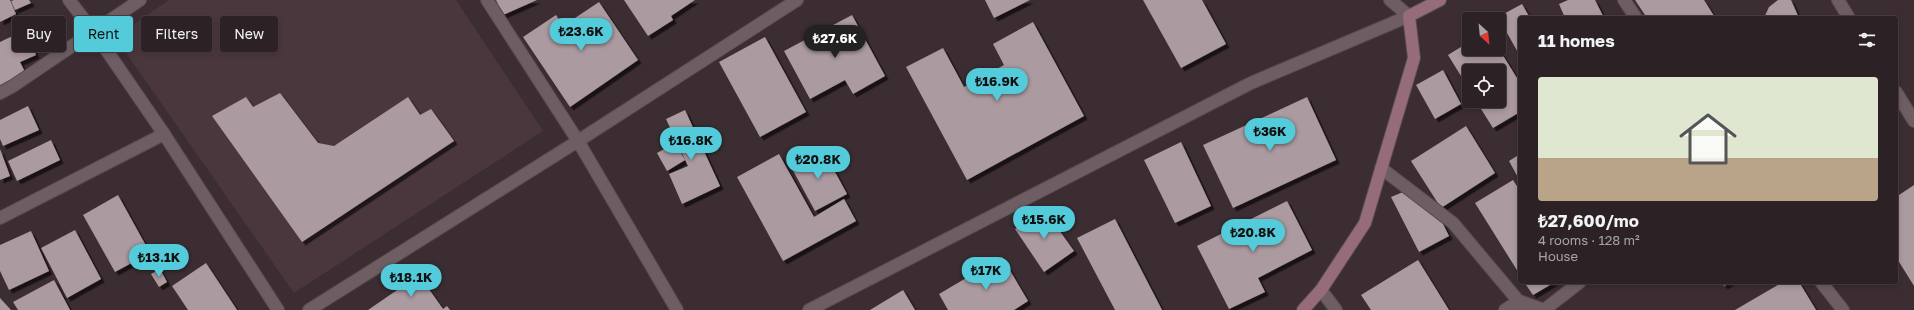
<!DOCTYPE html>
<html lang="en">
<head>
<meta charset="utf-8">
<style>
	:root { --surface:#2c2226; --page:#342a2e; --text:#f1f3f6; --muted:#a6a4a7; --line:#483f43; --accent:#53cbdb }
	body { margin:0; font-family:"Golos Text",sans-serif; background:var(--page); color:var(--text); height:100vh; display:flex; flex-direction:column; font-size:15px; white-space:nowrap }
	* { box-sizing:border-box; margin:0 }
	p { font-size:13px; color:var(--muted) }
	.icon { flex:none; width:22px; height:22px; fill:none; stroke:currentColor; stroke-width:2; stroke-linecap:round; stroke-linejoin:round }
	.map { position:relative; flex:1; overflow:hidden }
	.drawer { position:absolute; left:1518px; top:16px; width:380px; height:268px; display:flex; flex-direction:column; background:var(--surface); border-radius:4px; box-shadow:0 2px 6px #0003,0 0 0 1px var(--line) }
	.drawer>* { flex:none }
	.top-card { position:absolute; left:12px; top:16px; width:380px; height:36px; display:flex; gap:8px }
	.needle { width:26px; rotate:153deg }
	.controls { position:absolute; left:1462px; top:12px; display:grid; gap:8px }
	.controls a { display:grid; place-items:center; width:44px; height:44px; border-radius:4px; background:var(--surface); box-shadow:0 2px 6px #0003,0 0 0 1px var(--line); font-size:20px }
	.price { position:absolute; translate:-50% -34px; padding:0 9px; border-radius:14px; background:var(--accent); color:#111; font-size:13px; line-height:26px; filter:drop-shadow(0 1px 2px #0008) }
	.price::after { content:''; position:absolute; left:50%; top:24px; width:12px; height:9px; margin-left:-6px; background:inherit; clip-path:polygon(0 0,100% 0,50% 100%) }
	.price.current { background:#222; color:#fff }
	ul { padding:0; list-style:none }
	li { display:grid; align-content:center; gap:8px; height:212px; padding:0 20px }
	li span { display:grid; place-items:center; height:124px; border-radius:4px; color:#555 }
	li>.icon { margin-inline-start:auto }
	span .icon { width:72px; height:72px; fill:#fffc; stroke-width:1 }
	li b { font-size:17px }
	h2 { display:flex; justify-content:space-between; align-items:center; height:48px; padding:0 20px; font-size:17px }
	.chip { padding:0 14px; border-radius:4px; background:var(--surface); box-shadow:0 2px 6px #0003,0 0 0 1px var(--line); font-size:14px; line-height:36px }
	.chip.current { background:var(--accent); color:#111 }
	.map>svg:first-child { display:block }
</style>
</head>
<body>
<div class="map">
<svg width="1914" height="310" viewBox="0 0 1914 310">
	<defs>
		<filter id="shadow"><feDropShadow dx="3.5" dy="3.5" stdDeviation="0" flood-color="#0009"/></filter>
	</defs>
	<rect width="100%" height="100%" fill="#3b2d32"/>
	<path fill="#4a373d" d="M 169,0 L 456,0 L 543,131 L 294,293 L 115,37 Z"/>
	<g fill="#ab9a9f" filter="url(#shadow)">
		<path d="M 0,0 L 10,0 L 16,14 L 0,22 Z"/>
		<path d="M 14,0 L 29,0 L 31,3 L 15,10 L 11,1 Z"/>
		<path d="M 496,0 L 537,0 L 503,15 Z"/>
		<path d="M 624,0 L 695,0 L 671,16 L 673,20 L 648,36 Z"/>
		<path d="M 985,0 L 1030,0 L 994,18 Z"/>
		<path d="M 1143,0 L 1202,0 L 1226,44 L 1181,68 Z"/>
		<path d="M 1568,0 L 1595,0 L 1604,18 L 1565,18 L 1559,4 Z"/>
		<path d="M 1635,0 L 1704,0 L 1714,16 L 1712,18 L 1647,18 Z"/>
		<path d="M 1778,0 L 1791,0 L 1799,18 L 1764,18 L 1769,7 Z"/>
		<path d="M 599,2 L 638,60 L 570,107 L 523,37 L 556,15 L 563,26 Z"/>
		<path d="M 1522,4 L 1530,18 L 1520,18 L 1520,56 L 1498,17 Z"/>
		<path d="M 852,15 L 885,76 L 853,94 L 845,80 L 810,99 L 784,51 Z"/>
		<path d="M 1033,22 L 1084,116 L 967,180 L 906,67 L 943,48 L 964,87 L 1004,65 L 993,44 Z"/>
		<path d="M 25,30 L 36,55 L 20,62 L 27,76 L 0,88 L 0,42 Z"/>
		<path d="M 765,37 L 806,112 L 760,137 L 719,62 Z"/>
		<path d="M 1469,42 L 1469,49 L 1499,49 L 1520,83 L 1520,112 L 1493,128 L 1476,101 L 1499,101 L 1499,71 L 1469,71 L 1469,89 L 1448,55 Z"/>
		<path d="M 1443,70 L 1461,104 L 1435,119 L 1416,85 Z"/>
		<path d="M 280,93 L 318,143 L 334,146 L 408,97 L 420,115 L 431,109 L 454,141 L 302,242 L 212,116 L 246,97 L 253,107 Z"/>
		<path d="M 1307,97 L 1336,160 L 1233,208 L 1203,145 Z"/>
		<path d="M 28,106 L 39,130 L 3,146 L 0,139 L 0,120 Z"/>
		<path d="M 685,110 L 720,186 L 682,204 L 669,174 L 688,166 L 666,119 Z"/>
		<path d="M 1466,126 L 1495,173 L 1441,208 L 1411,161 Z"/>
		<path d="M 51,140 L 60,160 L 17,181 L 8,161 Z"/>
		<path d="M 1181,142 L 1211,206 L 1175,223 L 1144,160 Z"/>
		<path d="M 675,143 L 685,160 L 667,171 L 657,153 Z"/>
		<path d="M 822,148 L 847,194 L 815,211 L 790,165 Z"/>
		<path d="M 0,149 L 10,176 L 0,180 Z"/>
		<path d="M 779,154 L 814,217 L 844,199 L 856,221 L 783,261 L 737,177 Z"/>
		<path d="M 1520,154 L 1520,181 L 1509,161 Z"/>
		<path d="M 1513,180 L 1520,191 L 1520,275 L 1475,203 Z"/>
		<path d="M 1914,185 L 1914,286 L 1896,257 L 1896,197 Z"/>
		<path d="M 1403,192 L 1439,216 L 1449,236 L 1419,252 L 1391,197 Z"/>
		<path d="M 118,195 L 150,253 L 115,272 L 83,215 Z"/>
		<path d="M 1287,201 L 1312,250 L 1258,278 L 1265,292 L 1229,309 L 1197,246 Z"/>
		<path d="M 1044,209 L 1074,251 L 1044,272 L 1015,229 Z"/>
		<path d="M 1115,219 L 1162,310 L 1115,310 L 1077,238 Z"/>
		<path d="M 75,230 L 101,279 L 67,298 L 41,248 Z"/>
		<path d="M 31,231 L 49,271 L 9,290 L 0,271 L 0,245 Z"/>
		<path d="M 1002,257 L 1028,301 L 1014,310 L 948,310 L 939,294 Z"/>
		<path d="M 1418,260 L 1449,310 L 1371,310 L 1361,295 Z"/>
		<path d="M 206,263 L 237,310 L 188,310 L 172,286 Z"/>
		<path d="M 160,269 L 167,282 L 159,287 L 151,274 Z"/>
		<path d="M 419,275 L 443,309 L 447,306 L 450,310 L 368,310 Z"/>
		<path d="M 54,280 L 70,310 L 18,310 L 13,302 Z"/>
		<path d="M 1524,282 L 1555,282 L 1533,295 Z"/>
		<path d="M 1722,282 L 1731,282 L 1724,286 Z"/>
		<path d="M 1783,282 L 1799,282 L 1816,310 L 1735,310 Z"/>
		<path d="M 903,290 L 915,310 L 870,310 Z"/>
		<path d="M 0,298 L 11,310 L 0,310 Z"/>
	</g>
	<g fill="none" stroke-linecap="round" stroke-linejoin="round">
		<g stroke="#574b4f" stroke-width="14">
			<g id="street">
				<path d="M 69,0 L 94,32 L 164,134 L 278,310"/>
				<path d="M 487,0 L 578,141 L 677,310"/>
				<path d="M 1624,0 L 1636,18"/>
				<path d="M 1838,0 L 1849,18"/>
				<path d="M 1896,92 L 1914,121"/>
				<path d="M 0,93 L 13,86 L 140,0"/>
				<path d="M 1381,168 L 1453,223 L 1526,310"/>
				<path d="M 0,218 L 164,134"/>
				<path d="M 1821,282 L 1843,310"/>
				<path d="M 1321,290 L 1336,310"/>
				<path d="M 309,310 L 578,141 L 797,0"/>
				<path d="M 809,310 L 1251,83 L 1409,16 L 1390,0"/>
				<path d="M 1505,310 L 1519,301 L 1544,310 L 1580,282"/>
			</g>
		</g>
		<g stroke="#574b4f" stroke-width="14">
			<path id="secondary" d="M 1303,310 L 1321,290 L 1365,223 L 1414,58 L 1409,16 L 1440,0"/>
		</g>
		<use href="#street" stroke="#6e5e63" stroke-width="12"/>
		<use href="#secondary" stroke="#966c7b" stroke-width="12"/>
	</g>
</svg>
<div class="controls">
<a><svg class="needle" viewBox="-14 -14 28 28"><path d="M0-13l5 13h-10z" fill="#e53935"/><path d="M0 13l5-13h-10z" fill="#a6a4a7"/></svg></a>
<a><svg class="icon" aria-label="locate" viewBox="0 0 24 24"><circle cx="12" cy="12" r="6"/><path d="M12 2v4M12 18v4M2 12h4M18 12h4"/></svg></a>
</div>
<b class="price" style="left:581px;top:52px">₺23.6K</b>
<b class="price current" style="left:835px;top:59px">₺27.6K</b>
<b class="price" style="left:997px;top:102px">₺16.9K</b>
<b class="price" style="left:1270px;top:152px">₺36K</b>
<b class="price" style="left:691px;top:161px">₺16.8K</b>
<b class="price" style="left:818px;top:180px">₺20.8K</b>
<b class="price" style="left:1044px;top:240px">₺15.6K</b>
<b class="price" style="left:1253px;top:253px">₺20.8K</b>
<b class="price" style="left:159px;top:278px">₺13.1K</b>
<b class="price" style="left:986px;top:291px">₺17K</b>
<b class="price" style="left:411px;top:298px">₺18.1K</b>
<div class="top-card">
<a class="chip">Buy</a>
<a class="chip current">Rent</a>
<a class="chip">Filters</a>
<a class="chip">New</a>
</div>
<section class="drawer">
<h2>11 homes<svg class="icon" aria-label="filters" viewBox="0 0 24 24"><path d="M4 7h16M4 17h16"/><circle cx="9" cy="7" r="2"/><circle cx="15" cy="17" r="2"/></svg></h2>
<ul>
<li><span style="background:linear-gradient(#dfe7d0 65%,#b9a48a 0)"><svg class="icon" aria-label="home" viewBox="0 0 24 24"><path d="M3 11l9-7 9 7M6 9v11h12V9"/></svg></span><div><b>₺27,600/mo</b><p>4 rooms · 128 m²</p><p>House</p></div></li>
</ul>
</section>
</div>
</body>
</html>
